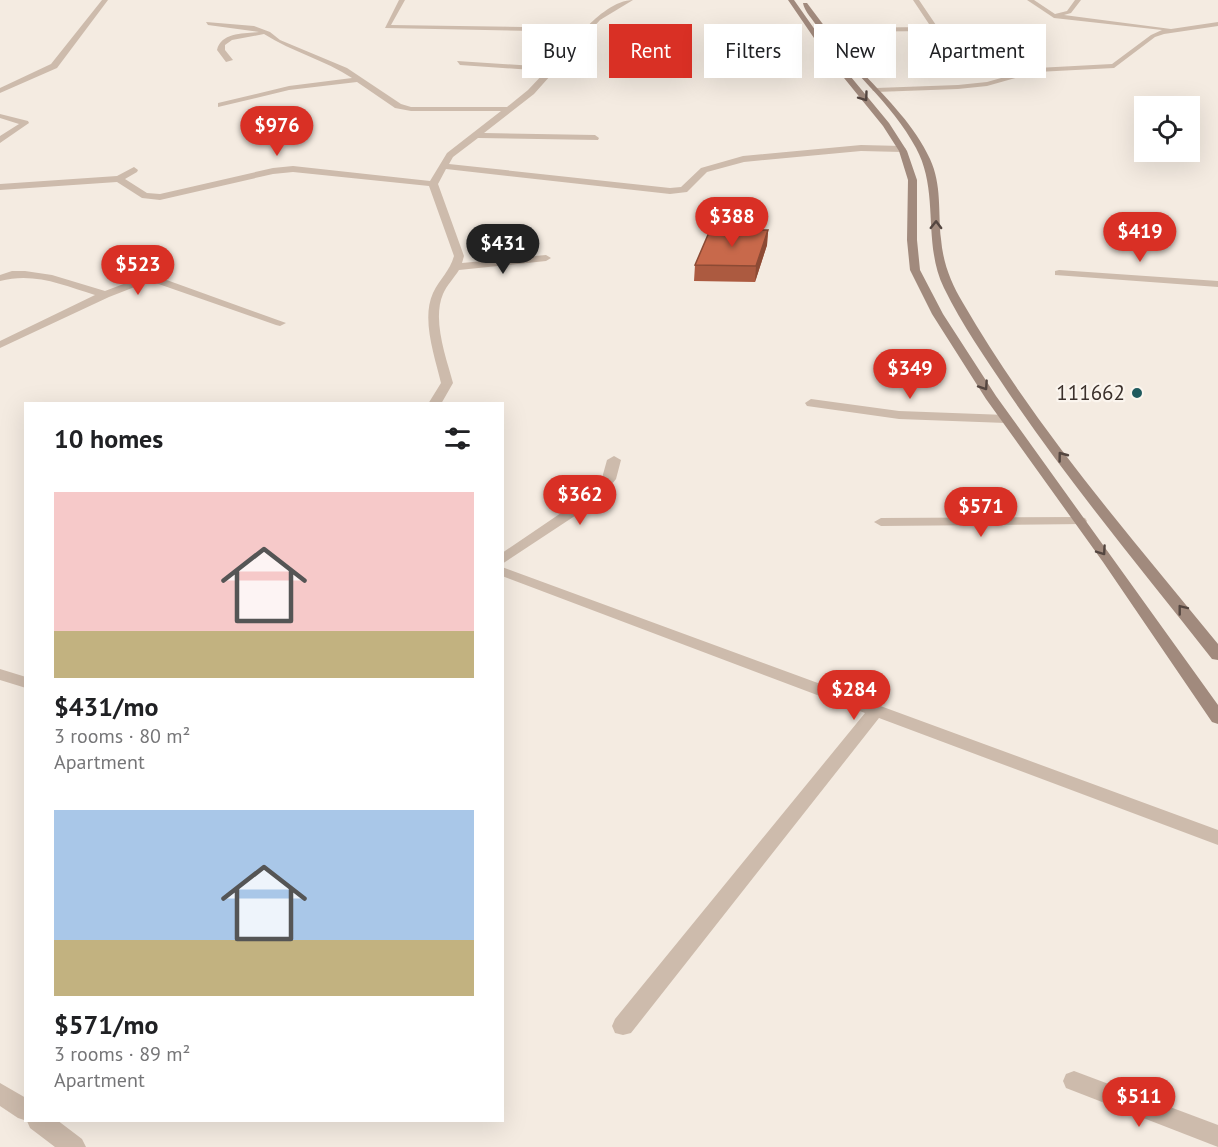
<!DOCTYPE html>
<html lang="en">
<head>
<meta charset="utf-8">
<style>
	:root { --surface:#fff; --page:#f2f2f2; --text:#202124; --muted:#757577; --accent:#d93025 }
	body { margin:0; font-family:"PT Sans",sans-serif; background:var(--page); color:var(--text); height:100vh; display:flex; flex-direction:column; font-size:22px; white-space:nowrap }
	* { box-sizing:border-box; margin:0 }
	p { font-size:20px; color:var(--muted) }
	.icon { flex:none; width:33px; height:33px; fill:none; stroke:currentColor; stroke-width:2; stroke-linecap:round; stroke-linejoin:round }
	.map { position:relative; flex:1; overflow:hidden }
	.panel { position:absolute; left:24px; top:402px; width:480px; height:720px; display:flex; flex-direction:column; background:var(--surface); border-radius:0px; box-shadow:0 6px 24px #0002 }
	.panel>* { flex:none }
	.banner { position:absolute; left:522px; top:24px; width:570px; height:54px; display:flex; gap:12px }
	.buttons { position:absolute; left:1134px; top:96px; display:grid; gap:12px }
	.buttons a { display:grid; place-items:center; width:66px; height:66px; border-radius:0px; background:var(--surface); box-shadow:0 6px 24px #0002; font-size:30px }
	.price { position:absolute; translate:-50% -51px; padding:0 14px; border-radius:21px; background:var(--accent); color:#fff; font-size:20px; line-height:39px; filter:drop-shadow(0 2px 3px #0008) }
	.price::after { content:''; position:absolute; left:50%; top:36px; width:18px; height:14px; margin-left:-9px; background:inherit; clip-path:polygon(0 0,100% 0,50% 100%) }
	.price.current { background:#222; color:#fff }
	ul { padding:0; list-style:none }
	li { display:grid; align-content:center; gap:12px; height:318px; padding:0 30px }
	li span { display:grid; place-items:center; height:186px; border-radius:0px; color:#555 }
	li>.icon { margin-inline-start:auto }
	span .icon { width:108px; height:108px; fill:#fffc; stroke-width:1 }
	li b { font-size:26px }
	h2 { display:flex; justify-content:space-between; align-items:center; height:72px; padding:0 30px; font-size:26px }
	.chip { padding:0 21px; border-radius:0px; background:var(--surface); box-shadow:0 6px 24px #0002; font-size:21px; line-height:54px }
	.chip.current { background:var(--accent); color:#fff }
	.map>svg:first-child { display:block }
</style>
</head>
<body>
<div class="map">
<svg width="1218" height="1147" viewBox="0 0 1218 1147">
	<rect width="100%" height="100%" fill="#f4ebe1"/>
	<g fill="none" stroke-linecap="round" stroke-linejoin="round">
		<g fill="#cdbbac" fill-rule="evenodd">
			<path d="M 399,0 L 405,0 L 391,25 L 586,28 C 597,16 616,0 633,0 L 600,20 L 534,94 L 484,133 L 595,135 L 599,138 L 598,140 L 478,138 L 453,157 L 449,164 L 670,188 L 681,187 L 701,168 L 743,156 L 861,145 L 902,146 L 906,149 L 902,152 L 861,151 L 744,162 L 707,172 L 687,192 L 670,194 L 446,169 L 438,184 L 464,256 L 462,263 L 546,255 L 551,258 L 546,261 L 459,270 C 454,278 447,285 443,294 C 432,320 446,357 453,383 L 441,404 L 428,404 L 441,383 C 435,357 421,319 433,293 C 439,280 450,271 454,256 L 429,186 L 293,172 L 273,174 L 160,200 L 142,198 L 117,182 L 0,190 L 0,184 L 117,176 L 134,167 L 138,170 L 137,172 L 125,179 L 147,193 L 160,194 L 273,168 L 293,166 L 430,181 L 447,153 L 501,111 L 411,111 L 395,108 L 357,82 L 289,90 L 218,107 L 218,103 L 289,86 L 352,78 C 325,60 292,52 264,34 L 232,40 L 225,45 L 225,50 L 233,60 L 226,62 L 217,50 C 221,32 245,34 259,32 L 208,25 L 206,22 L 254,26 L 270,32 L 280,40 L 347,68 L 401,104 L 411,107 L 507,107 L 528,90 L 546,71 L 460,65 L 457,61 L 550,67 L 582,32 L 385,28 Z"/>
			<path d="M 913,0 L 919,0 L 938,28 L 995,38 L 992,40 L 948,35 L 935,31 L 824,32 L 821,30 L 824,28 L 931,27 Z"/>
			<path d="M 1027,0 L 1034,0 L 1055,14 L 1067,11 L 1075,0 L 1081,0 L 1071,13 L 1064,15 L 1171,29 L 1218,22 L 1218,26 L 1164,34 L 1155,37 L 1114,68 L 1037,72 L 987,86 L 958,89 L 876,92 L 872,90 L 876,88 L 958,85 L 987,82 L 1037,68 L 1112,64 L 1151,35 L 1162,30 L 1054,18 Z"/>
			<path d="M 0,114 L 28,121 L 29,123 L 0,143 L 0,136 L 19,124 L 0,118 Z"/>
			<path d="M 1059,270 L 1218,281 L 1218,287 L 1055,275 L 1055,271 Z"/>
			<path d="M 12,271 L 25,271 L 52,275 L 105,291 L 150,274 L 286,323 L 280,326 L 276,325 L 150,281 L 109,297 L 0,348 L 0,341 L 95,295 C 63,285 34,272 0,281 L 0,275 Z"/>
			<path d="M 811,399 L 899,411 L 1006,415 L 1012,419 L 1006,423 L 899,419 L 807,406 L 805,403 Z"/>
			<path d="M 614,456 L 621,460 L 616,479 L 599,500 L 502,564 L 502,553 L 589,494 L 602,478 L 607,460 Z"/>
			<path d="M 1080,517 L 1085,518 L 1087,521 L 1085,524 L 881,526 L 874,522 L 881,518 Z"/>
			<path d="M 502,567 L 1218,830 L 1218,845 L 879,718 L 631,1033 L 623,1035 L 615,1033 L 612,1026 L 615,1019 L 865,713 L 502,576 Z"/>
			<path d="M 0,669 L 26,677 L 26,688 L 0,680 Z"/>
			<path d="M 1074,1071 L 1218,1125 L 1218,1147 L 1066,1088 L 1063,1081 L 1066,1074 Z"/>
			<path d="M 0,1083 L 26,1098 L 26,1120 L 57,1120 L 82,1139 L 86,1147 L 55,1147 L 30,1128 L 27,1121 L 18,1118 L 0,1106 Z"/>
		</g>
		<path fill="#cdbbac" fill-rule="evenodd" d="M 102,0 L 108,0 L 57,68 L 0,93 L 0,88 L 51,64 Z"/>
		<g fill="#a18a7d" fill-rule="evenodd">
			<path d="M 788,0 L 794,0 L 832,54 L 889,123 L 907,151 L 917,180 L 917,240 L 920,270 L 943,314 L 996,396 L 1218,705 L 1218,724 L 1212,722 L 1103,562 L 986,399 L 932,314 L 910,270 L 907,240 L 908,180 L 899,151 L 883,126 L 827,57 Z"/>
			<path d="M 803,3 L 807,3 C 825,27 843,51 864,74 C 888,100 915,126 930,159 C 942,185 938,212 941,239 C 943,263 951,283 963,303 C 1034,426 1129,535 1218,644 L 1218,660 L 1212,659 C 1143,571 1071,485 1008,392 C 986,359 962,325 944,288 C 922,243 940,192 916,148 C 892,103 849,69 819,29 C 814,21 804,11 803,3 Z"/>
		</g>
	</g>
	<path fill="#ac5a40" d="M 768,230 L 767,245 L 755,282 L 694,281 L 695,265 Z"/>
	<path fill="#8c4a34" d="M 768,230 L 767,245 L 755,282 L 756,266 Z"/>
	<path fill="#c8694b" stroke="#8c4a34" stroke-width="1.5" d="M 710,230 L 768,230 L 756,266 L 695,265 Z"/>
	<defs><path id="oneway-chevron" d="M-2-3.5L2.5 0L-2 3.5" fill="none" stroke-width="1.6" stroke-linecap="round" stroke-linejoin="round" transform="scale(1.5)"/></defs>
	<g stroke="#544640">
		<use href="#oneway-chevron" transform="translate(864 97) rotate(54)"/>
		<use href="#oneway-chevron" transform="translate(936 225) rotate(-89)"/>
		<use href="#oneway-chevron" transform="translate(984 386) rotate(56)"/>
		<use href="#oneway-chevron" transform="translate(1062 456) rotate(-127)"/>
		<use href="#oneway-chevron" transform="translate(1102 551) rotate(55)"/>
		<use href="#oneway-chevron" transform="translate(1182 609) rotate(-128)"/>
	</g>
	<circle fill="#1f5a5e" stroke="#fbf5ee" stroke-width="2" cx="1137" cy="393" r="6"/>
	<g text-anchor="middle" stroke-width="4.5" stroke-linejoin="round" paint-order="stroke">
		<g font-size="21" fill="#3b302b" stroke="#fbf5ee" text-anchor="end">
			<text x="1125" y="400">111662</text>
		</g>
	</g>
</svg>
<div class="buttons">
<a><svg class="icon" aria-label="locate" viewBox="0 0 24 24"><circle cx="12" cy="12" r="6"/><path d="M12 2v4M12 18v4M2 12h4M18 12h4"/></svg></a>
</div>
<b class="price" style="left:277px;top:157px">$976</b>
<b class="price" style="left:732px;top:248px">$388</b>
<b class="price" style="left:1140px;top:263px">$419</b>
<b class="price current" style="left:503px;top:275px">$431</b>
<b class="price" style="left:138px;top:296px">$523</b>
<b class="price" style="left:910px;top:400px">$349</b>
<b class="price" style="left:580px;top:526px">$362</b>
<b class="price" style="left:981px;top:538px">$571</b>
<b class="price" style="left:854px;top:721px">$284</b>
<b class="price" style="left:1139px;top:1128px">$511</b>
<div class="banner">
<a class="chip">Buy</a>
<a class="chip current">Rent</a>
<a class="chip">Filters</a>
<a class="chip">New</a>
<a class="chip">Apartment</a>
</div>
<section class="panel">
<h2>10 homes<svg class="icon" aria-label="filters" viewBox="0 0 24 24"><path d="M4 7h16M4 17h16"/><circle cx="9" cy="7" r="2"/><circle cx="15" cy="17" r="2"/></svg></h2>
<ul>
<li><span style="background:linear-gradient(#f6c9c9 75%,#c2b280 0)"><svg class="icon" aria-label="home" viewBox="0 0 24 24"><path d="M3 11l9-7 9 7M6 9v11h12V9"/></svg></span><div><b>$431/mo</b><p>3 rooms · 80 m²</p><p>Apartment</p></div></li>
<li><span style="background:linear-gradient(#a9c7e8 70%,#c2b280 0)"><svg class="icon" aria-label="home" viewBox="0 0 24 24"><path d="M3 11l9-7 9 7M6 9v11h12V9"/></svg></span><div><b>$571/mo</b><p>3 rooms · 89 m²</p><p>Apartment</p></div></li>
</ul>
</section>
</div>
</body>
</html>
